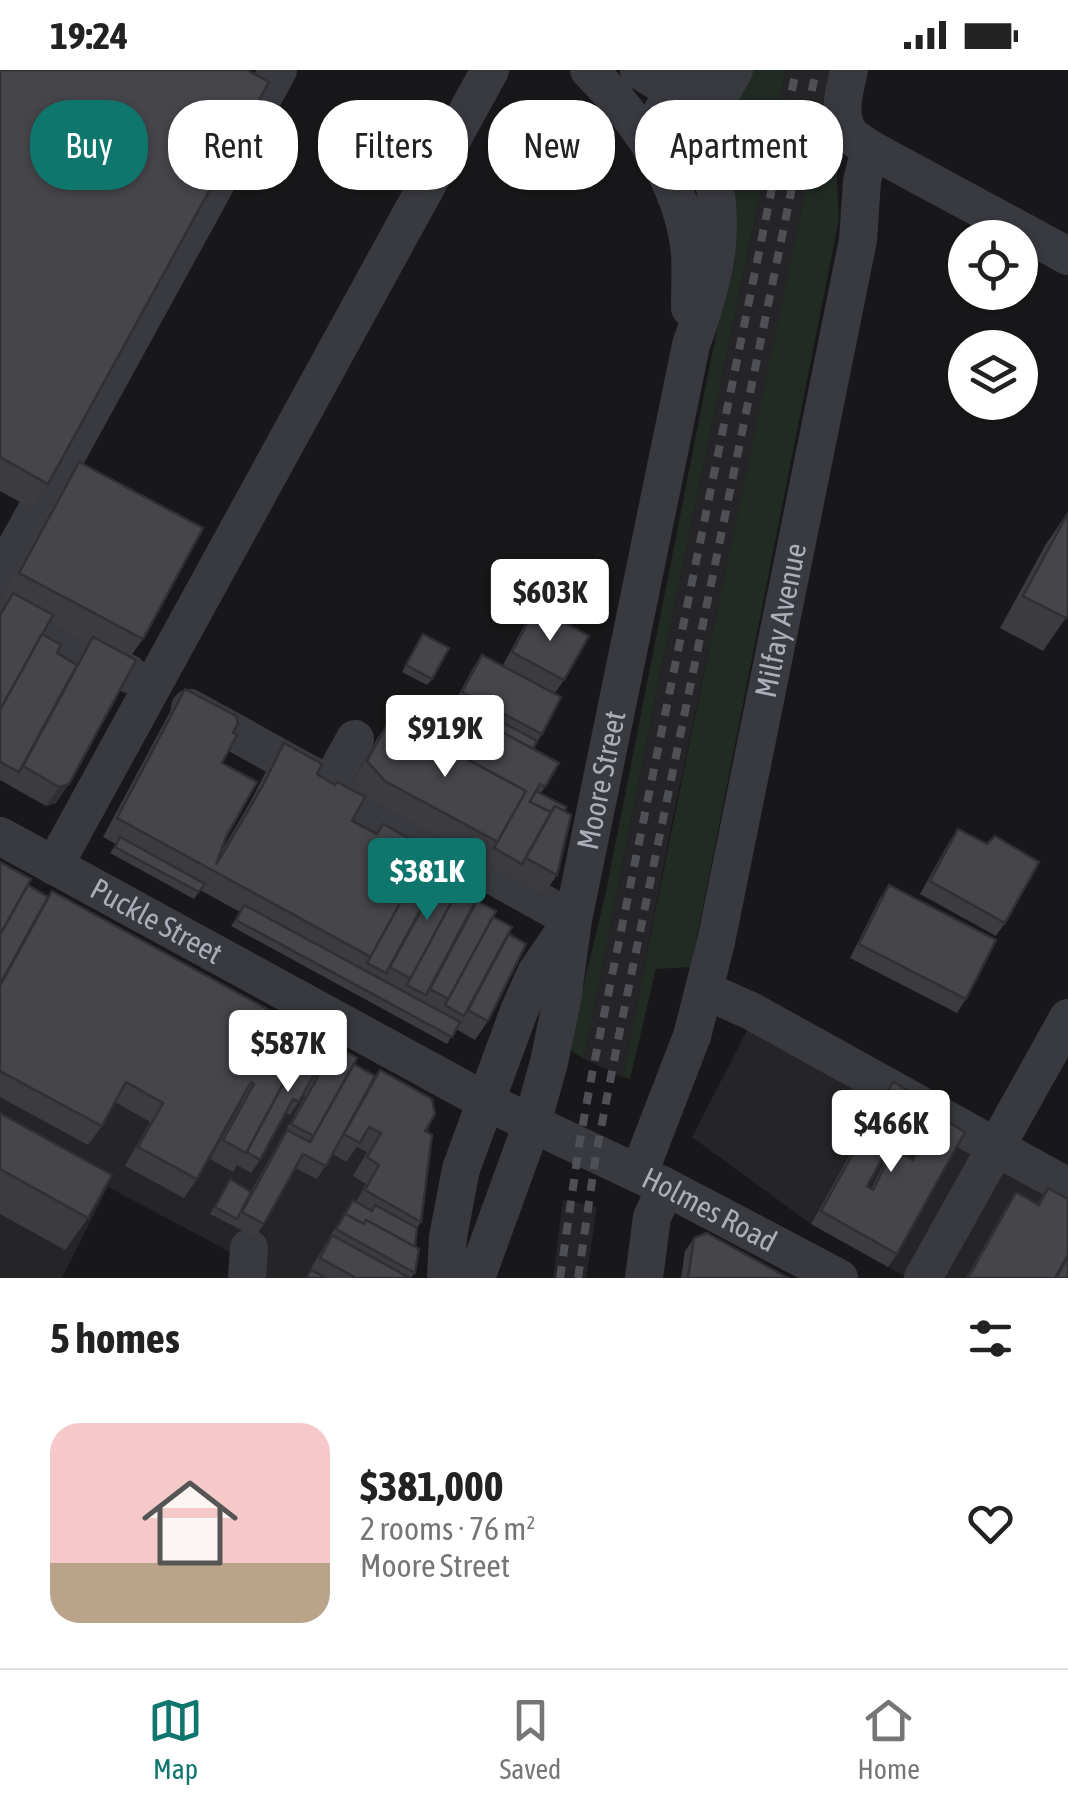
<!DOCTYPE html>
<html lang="en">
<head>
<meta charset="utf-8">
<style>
	:root { --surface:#fff; --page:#f6f6f6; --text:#222; --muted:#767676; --line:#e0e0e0; --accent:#0f766e }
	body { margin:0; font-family:"Asap Condensed",sans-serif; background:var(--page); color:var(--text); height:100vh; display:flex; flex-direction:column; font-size:38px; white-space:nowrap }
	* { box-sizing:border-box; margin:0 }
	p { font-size:32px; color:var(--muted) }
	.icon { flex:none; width:55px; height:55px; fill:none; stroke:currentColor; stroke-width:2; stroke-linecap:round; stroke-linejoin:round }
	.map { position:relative; height:1208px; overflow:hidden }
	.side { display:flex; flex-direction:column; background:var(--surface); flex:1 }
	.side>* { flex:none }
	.hud { position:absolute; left:30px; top:30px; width:1010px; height:90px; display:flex; gap:20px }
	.buttons { position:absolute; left:948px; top:150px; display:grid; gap:20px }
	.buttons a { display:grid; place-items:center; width:90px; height:90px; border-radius:50%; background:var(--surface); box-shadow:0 2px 8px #0004; font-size:50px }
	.price { position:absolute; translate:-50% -85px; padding:0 22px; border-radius:10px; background:#fff; color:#222; font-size:32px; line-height:65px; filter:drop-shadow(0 2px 5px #0008) }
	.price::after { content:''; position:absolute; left:50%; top:60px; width:30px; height:22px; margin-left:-15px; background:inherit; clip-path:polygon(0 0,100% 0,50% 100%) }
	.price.active { background:var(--accent); color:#fff }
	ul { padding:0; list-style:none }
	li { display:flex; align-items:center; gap:30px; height:250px; padding:0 50px }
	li+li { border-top:2px solid var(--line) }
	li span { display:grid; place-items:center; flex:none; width:280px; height:200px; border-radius:30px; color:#555 }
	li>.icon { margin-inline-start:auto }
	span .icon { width:120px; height:120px; fill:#fffc; stroke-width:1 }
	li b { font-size:42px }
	h2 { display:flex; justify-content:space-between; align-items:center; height:120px; padding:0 50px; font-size:42px }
	.pill { padding:0 35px; border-radius:40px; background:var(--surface); box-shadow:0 2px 8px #0004; font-size:35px; line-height:90px }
	.pill.active { background:var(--accent); color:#fff }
	.status { display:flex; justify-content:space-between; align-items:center; height:70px; padding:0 50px; background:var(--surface); direction:ltr }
	.status svg { height:28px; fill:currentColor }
	.dock { display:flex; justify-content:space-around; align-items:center; height:140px; border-top:2px solid var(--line); background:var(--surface); font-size:28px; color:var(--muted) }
	.dock a { display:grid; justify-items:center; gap:5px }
	.dock .active { color:var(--accent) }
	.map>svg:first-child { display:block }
</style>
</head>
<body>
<div class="status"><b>19:24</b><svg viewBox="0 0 49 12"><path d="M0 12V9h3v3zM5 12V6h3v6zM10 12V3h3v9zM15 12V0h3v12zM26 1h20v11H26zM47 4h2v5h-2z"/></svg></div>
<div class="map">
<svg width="1068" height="1208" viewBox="0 0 1068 1208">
	<rect width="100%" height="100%" fill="#18181a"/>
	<g fill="#252427">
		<path d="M 786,0 L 830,0 L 771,289 L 672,752 L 623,1007 L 584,989 L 663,591 Z"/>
		<path d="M 0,805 L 429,1039 L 430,1055 L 412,1208 L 230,1208 L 232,1183 L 108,1117 L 62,1208 L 0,1208 Z"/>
		<path d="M 754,947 L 1068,1109 L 1068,1208 L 908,1208 L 811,1154 L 692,1067 Z"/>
		<path d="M 563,1130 L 597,1137 L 586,1208 L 553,1208 Z"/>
	</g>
	<g fill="#222a24">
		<path d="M 749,0 L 786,0 L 663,591 L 584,989 L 568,979 L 605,826 L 733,178 L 714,61 Z"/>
		<path d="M 830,0 L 831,70 L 836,94 L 839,149 L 691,897 L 656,899 L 630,1009 L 623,1007 C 687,670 762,336 830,0 Z"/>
	</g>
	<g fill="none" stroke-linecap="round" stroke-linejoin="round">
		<g stroke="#393a3f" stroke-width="38">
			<path d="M 589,0 C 638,50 683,111 690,183 C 691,201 690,220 690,238"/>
			<path d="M 661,44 L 673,22 L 697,0"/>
			<path d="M 675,59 L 697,52 L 715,33 L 734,0"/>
			<path d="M 870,79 L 1068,186"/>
			<path d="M 0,507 L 278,0"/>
			<path d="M 0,533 L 129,604"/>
			<path d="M 190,638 L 573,850"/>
			<path d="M 330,714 L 355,669"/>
			<path id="s1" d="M 0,766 L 485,1031 L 666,1117 L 839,1208"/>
			<path d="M 54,796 L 490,0"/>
			<path d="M 704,920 L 751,941 L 1068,1117"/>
			<path id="s2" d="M 639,1103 L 692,966 L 716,872 L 858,170 L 862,111 L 870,79 C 864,74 855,70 850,64 C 836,46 845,20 849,0"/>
			<path d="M 247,1208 L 249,1178"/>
			<path d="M 446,1208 L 448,1167 L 461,1099 L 519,941 L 536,903 L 568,856"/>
			<path id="s3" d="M 476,1208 L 532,1054 L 549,992 L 562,930 L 573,850 L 691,275 C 716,206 729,152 706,80 C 699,58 690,36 672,21 C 662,13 650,7 639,0"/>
			<path d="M 644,1208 L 652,1147 L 666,1117"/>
			<path d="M 923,1208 L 1068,948"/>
		</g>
		<g stroke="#4f5056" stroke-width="8" stroke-dasharray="12 10" stroke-linecap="butt">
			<path d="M 560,1208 L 579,1076 L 592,1004 L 796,0"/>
			<path d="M 578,1208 L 596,1084 L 620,960 L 816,0"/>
		</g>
	</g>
	<g fill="#3b3b40" fill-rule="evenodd">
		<path d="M 0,0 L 48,414 L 31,438 L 0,421 Z"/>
		<path d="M 79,392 L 143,569 L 130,587 L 56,733 L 46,736 L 0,710 L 0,541 L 8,530 L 2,527 L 62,416 ZM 49,552 L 88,573 L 75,594 L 57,583 L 42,564 Z"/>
		<path d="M 1068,442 L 1068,545 L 1043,581 L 1000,558 L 1046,474 Z"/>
		<path d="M 536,537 L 564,610 L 555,623 L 503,595 L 527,550 Z"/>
		<path d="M 423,564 L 432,609 L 427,615 L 402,602 Z"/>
		<path d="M 482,585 L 542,664 L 533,679 L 545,717 L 541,723 L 557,805 L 544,824 L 372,730 L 354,710 L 378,667 L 391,648 L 394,649 L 407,629 L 448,678 L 459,684 L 478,649 L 453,635 L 473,598 Z"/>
		<path d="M 185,619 L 233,663 L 222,693 L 226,767 L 219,785 L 249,734 L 271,692 L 284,673 L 317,704 L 352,751 L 376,764 L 383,754 L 408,773 L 424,790 L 458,820 L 493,847 L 506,867 L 488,951 L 475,970 L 456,959 L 447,974 L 231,856 L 240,842 L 200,820 L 194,829 L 110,783 L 116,774 L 103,767 L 172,638 Z"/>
		<path d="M 958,759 L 1005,853 L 996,866 L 920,824 L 949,772 Z"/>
		<path d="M 0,792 L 28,815 L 307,969 L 327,980 L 331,974 L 425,1061 L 421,1152 L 417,1158 L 415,1203 L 411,1208 L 305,1208 L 344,1143 L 353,1130 L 356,1132 L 366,1114 L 353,1106 L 367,1082 L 357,1077 L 346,1092 L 333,1084 L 317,1109 L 295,1098 L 264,1154 L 255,1167 L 210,1144 L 230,1109 L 251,1121 L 305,1026 L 303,1025 L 290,1045 L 285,1043 L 260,1090 L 251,1103 L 237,1095 L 233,1102 L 210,1089 L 241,1033 L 240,1032 L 197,1109 L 184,1128 L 125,1096 L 150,1052 L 115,1032 L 102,1056 L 88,1075 L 0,1027 Z"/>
		<path d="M 889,815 L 966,929 L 957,943 L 850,888 L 880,828 Z"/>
		<path d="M 893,1012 L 914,1032 L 938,1045 L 897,1184 L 888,1197 L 811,1154 L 883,1025 ZM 891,1072 L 914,1085 L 912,1090 L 893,1080 L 884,1093 L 871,1119 L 867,1116 Z"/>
		<path d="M 0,1043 L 88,1148 L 65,1180 L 0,1144 Z"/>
		<path d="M 1048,1118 L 1068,1208 L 966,1208 L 1007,1135 L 1016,1122 L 1037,1134 Z"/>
		<path d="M 694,1168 L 788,1208 L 681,1208 L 685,1181 Z"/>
	</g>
	<path fill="#303034" d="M 69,714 L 56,733 L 46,736 L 59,717 Z"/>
	<g fill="#45454a" stroke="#303034" stroke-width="2.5">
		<path d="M 0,0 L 247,0 L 269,12 L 48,414 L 0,387 Z"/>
		<path d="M 79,392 L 203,458 L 143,569 L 19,503 Z"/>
		<path d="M 1068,443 L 1068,545 L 1066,548 L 1023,526 Z"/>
		<path d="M 13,523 L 53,545 L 0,640 L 0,545 Z"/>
		<path d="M 536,537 L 589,566 L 564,610 L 512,582 Z"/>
		<path d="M 42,564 L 61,575 L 57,583 L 77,595 L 19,702 L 0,692 L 0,640 Z"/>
		<path d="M 423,564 L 449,578 L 432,609 L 406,595 Z"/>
		<path d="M 93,567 L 136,590 L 69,714 L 59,717 L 23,696 Z"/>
		<path d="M 482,585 L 561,627 L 542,664 L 462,622 Z"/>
		<path d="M 185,619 L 236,646 L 238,653 L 233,663 L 237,665 L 222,693 L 257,712 L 226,767 L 216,795 L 263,715 L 284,673 L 322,694 L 317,704 L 335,715 L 337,712 L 365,727 L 352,751 L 377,764 L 383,754 L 410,769 L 408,773 L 427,784 L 371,887 L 117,748 Z"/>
		<path d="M 407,629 L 459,658 L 448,678 L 395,650 Z"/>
		<path d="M 483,642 L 537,671 L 533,679 L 480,650 L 475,656 Z"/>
		<path d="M 391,648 L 526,721 L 498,772 L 385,711 L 367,691 Z"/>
		<path d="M 480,650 L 559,693 L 545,717 L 540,714 L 530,732 L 551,742 L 522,794 L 494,778 L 526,721 L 460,685 Z"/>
		<path d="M 536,721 L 566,737 L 565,742 L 555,736 L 551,742 L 530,732 Z"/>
		<path d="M 555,736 L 571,745 L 557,805 L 526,788 Z"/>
		<path d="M 958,759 L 987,774 L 995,766 L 1039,792 L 1005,853 L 930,811 Z"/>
		<path d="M 120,767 L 205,814 L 199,822 L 115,777 Z"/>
		<path d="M 424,790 L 442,800 L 386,903 L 367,893 Z"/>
		<path d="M 0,792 L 31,809 L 0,865 Z"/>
		<path d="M 446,796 L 465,806 L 411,909 L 390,897 Z"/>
		<path d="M 28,815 L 48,827 L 0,914 L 0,865 Z"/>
		<path d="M 889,815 L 996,870 L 966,929 L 859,874 Z"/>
		<path d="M 458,820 L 476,830 L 426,925 L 407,915 Z"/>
		<path d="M 52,821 L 311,963 L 246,1083 L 223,1070 L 254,1014 L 251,1012 L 197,1109 L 138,1077 L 163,1033 L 126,1012 L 102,1056 L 0,1001 L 0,916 Z"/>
		<path d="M 477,831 L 496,841 L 449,929 L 430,919 Z"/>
		<path d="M 244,835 L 460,952 L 452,967 L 236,850 Z"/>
		<path d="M 493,847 L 512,857 L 464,946 L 445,935 Z"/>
		<path d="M 509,864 L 526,874 L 488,951 L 468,940 Z"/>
		<path d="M 307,969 L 327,980 L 299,1032 L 293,1029 L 260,1090 L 247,1082 Z"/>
		<path d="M 331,974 L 357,988 L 314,1066 L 291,1054 L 318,1007 L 315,1005 Z"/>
		<path d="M 354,994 L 375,1006 L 326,1096 L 303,1084 L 264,1154 L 242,1142 L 287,1060 L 310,1072 Z"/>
		<path d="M 380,1000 L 432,1029 L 435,1044 L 425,1061 L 432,1065 L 421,1152 L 365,1120 L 379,1095 L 367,1087 L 381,1063 L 369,1057 L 360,1073 L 344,1064 Z"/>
		<path d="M 893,1012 L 917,1025 L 867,1116 L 873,1120 L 893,1080 L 913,1090 L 938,1046 L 965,1062 L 897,1184 L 821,1141 Z"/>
		<path d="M 913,1032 L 938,1045 L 919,1078 L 895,1065 Z"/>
		<path d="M 0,1043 L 112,1105 L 88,1148 L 0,1099 Z"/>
		<path d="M 230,1109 L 251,1122 L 237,1149 L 215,1137 Z"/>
		<path d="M 1048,1118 L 1068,1129 L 1068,1185 L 1055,1208 L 968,1208 L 1016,1122 L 1039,1135 Z"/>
		<path d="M 353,1130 L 372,1141 L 375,1135 L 417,1158 L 415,1177 L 366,1150 L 364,1154 L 345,1144 L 344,1146 Z"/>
		<path d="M 345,1144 L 364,1154 L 366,1150 L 419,1179 L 415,1203 L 336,1159 Z"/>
		<path d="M 707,1163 L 788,1208 L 688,1208 L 694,1168 Z"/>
		<path d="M 332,1165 L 410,1208 L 356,1208 L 320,1188 Z"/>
		<path d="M 1068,1187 L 1068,1208 L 1056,1208 Z"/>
		<path d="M 311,1200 L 326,1208 L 306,1208 Z"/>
	</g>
	<g text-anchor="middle" stroke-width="9" stroke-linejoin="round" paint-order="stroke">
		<g font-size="30" fill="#abaeb9" stroke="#131315">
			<text dy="10" stroke="none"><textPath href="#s2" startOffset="572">Milfay Avenue</textPath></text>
			<text dy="10" stroke="none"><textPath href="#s3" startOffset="515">Moore Street</textPath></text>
			<text dy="10" stroke="none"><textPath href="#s1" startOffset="178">Puckle Street</textPath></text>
			<text dy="10" stroke="none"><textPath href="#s1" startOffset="802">Holmes Road</textPath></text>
		</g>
	</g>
</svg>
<div class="buttons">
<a><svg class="icon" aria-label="locate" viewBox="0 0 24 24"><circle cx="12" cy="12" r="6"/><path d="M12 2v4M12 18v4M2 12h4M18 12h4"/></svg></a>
<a><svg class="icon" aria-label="layers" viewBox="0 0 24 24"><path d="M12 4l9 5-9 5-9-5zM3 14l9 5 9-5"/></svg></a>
</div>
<b class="price" style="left:550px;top:574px">$603K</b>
<b class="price" style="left:445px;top:710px">$919K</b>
<b class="price active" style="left:427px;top:853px">$381K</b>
<b class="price" style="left:288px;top:1025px">$587K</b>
<b class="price" style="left:891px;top:1105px">$466K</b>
<div class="hud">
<a class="pill active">Buy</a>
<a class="pill">Rent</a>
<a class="pill">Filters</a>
<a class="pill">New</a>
<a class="pill">Apartment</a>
</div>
</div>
<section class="side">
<h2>5 homes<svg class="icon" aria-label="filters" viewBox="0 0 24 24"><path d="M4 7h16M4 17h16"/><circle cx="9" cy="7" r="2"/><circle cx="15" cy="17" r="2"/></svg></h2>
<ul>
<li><span style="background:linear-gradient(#f6c9c9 70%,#b9a48a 0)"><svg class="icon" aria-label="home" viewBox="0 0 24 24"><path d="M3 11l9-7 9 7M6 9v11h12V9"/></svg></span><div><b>$381,000</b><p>2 rooms · 76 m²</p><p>Moore Street</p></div><svg class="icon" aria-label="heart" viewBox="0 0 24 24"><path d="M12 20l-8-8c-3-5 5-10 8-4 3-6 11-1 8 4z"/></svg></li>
</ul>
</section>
<nav class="dock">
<a class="active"><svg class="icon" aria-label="map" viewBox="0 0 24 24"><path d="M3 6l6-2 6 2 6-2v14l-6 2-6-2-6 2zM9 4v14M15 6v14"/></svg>Map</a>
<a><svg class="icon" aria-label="saved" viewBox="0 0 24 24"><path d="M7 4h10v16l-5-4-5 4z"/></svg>Saved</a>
<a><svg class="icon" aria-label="home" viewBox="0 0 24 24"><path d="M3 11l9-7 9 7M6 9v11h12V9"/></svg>Home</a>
</nav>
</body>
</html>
